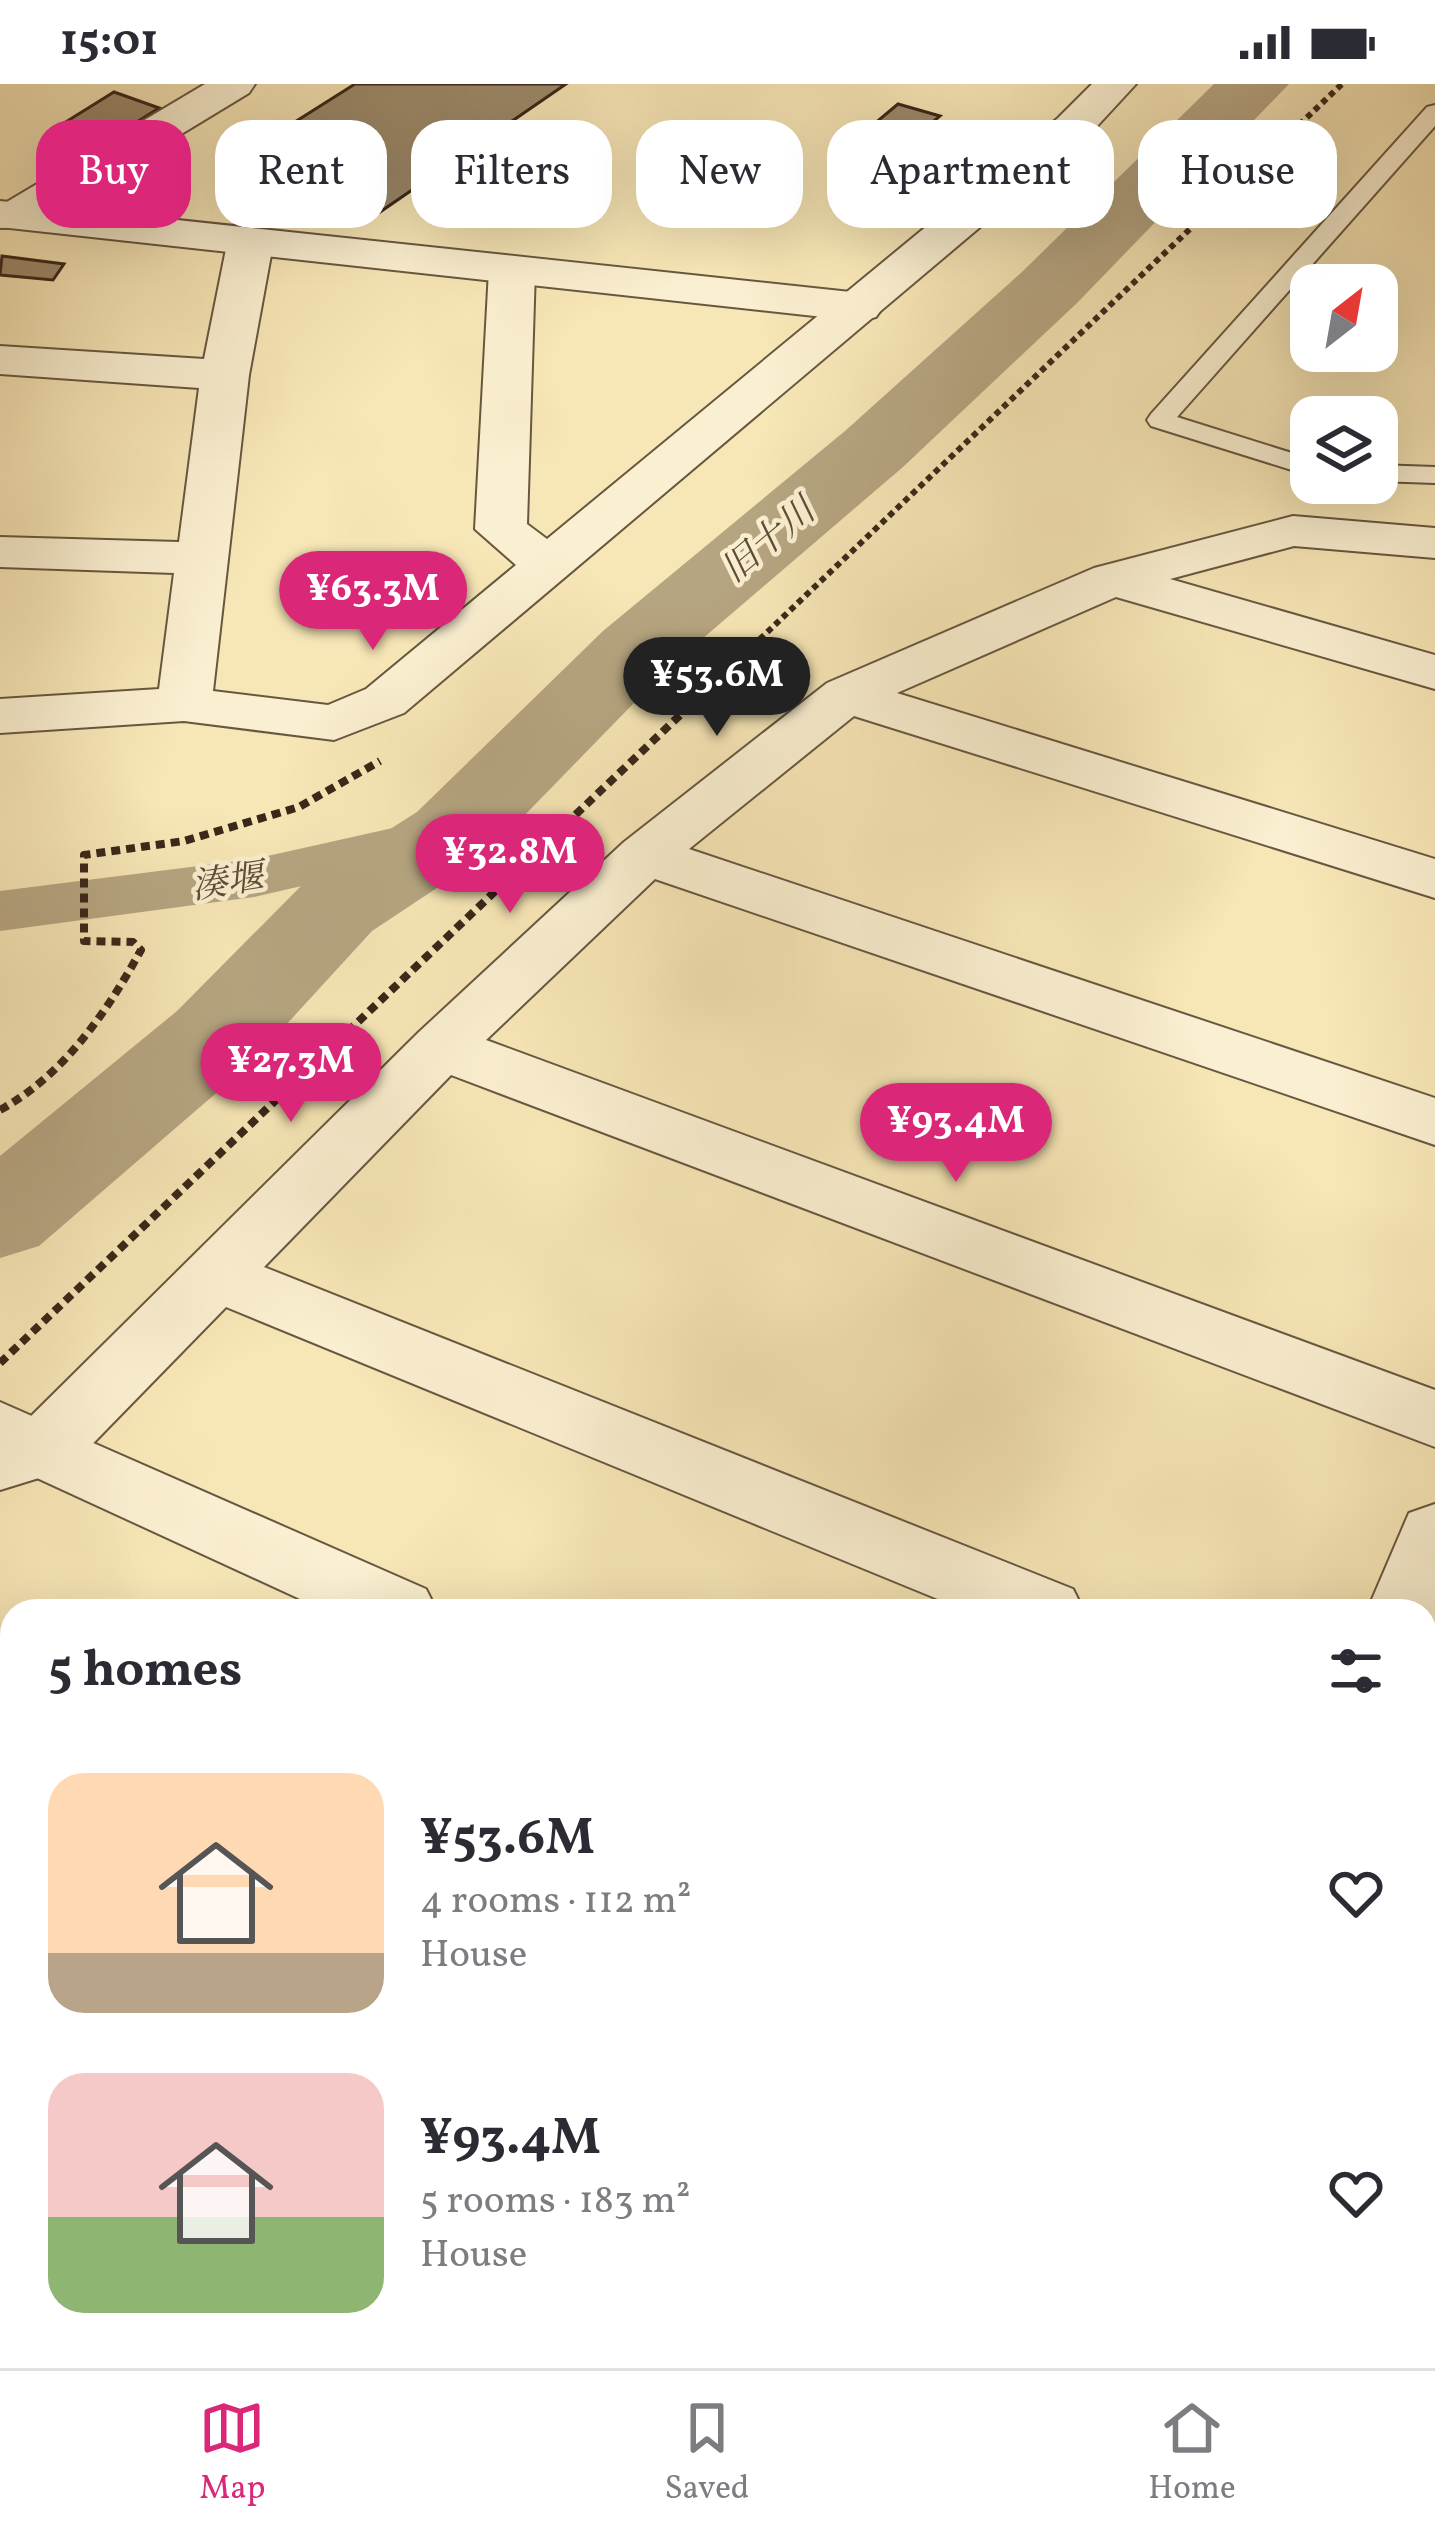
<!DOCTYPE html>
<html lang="en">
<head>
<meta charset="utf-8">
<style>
	:root { --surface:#fff; --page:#f2f2f3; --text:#2b2b33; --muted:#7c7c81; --line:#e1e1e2; --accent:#db2777 }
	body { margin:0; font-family:Vollkorn,"Noto Serif JP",serif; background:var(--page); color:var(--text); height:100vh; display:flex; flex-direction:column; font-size:45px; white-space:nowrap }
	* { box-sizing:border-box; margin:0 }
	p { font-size:39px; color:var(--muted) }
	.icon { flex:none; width:66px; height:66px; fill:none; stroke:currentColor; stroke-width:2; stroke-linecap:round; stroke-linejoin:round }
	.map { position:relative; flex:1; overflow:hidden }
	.drawer { position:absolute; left:0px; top:1515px; width:1437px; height:771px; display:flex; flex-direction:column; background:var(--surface); border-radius:36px 36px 0 0; box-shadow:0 12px 48px #0002 }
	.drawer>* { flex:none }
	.guide { position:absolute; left:36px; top:36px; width:1365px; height:108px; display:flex; gap:24px }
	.needle { width:78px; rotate:31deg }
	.buttons { position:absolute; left:1290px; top:180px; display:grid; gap:24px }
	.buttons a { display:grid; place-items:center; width:108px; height:108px; border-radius:24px; background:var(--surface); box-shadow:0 12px 48px #0002; font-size:60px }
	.price { position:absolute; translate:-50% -102px; padding:0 27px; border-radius:42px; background:var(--accent); color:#fff; font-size:39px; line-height:78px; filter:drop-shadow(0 3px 6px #0008) }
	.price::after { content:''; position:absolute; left:50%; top:72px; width:36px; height:27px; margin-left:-18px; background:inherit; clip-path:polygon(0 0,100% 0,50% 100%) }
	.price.on { background:#222; color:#fff }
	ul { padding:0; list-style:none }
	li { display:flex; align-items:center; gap:36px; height:300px; padding:0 48px }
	li span { display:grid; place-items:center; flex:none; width:336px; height:240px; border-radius:36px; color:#555 }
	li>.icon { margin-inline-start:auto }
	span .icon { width:144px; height:144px; fill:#fffc; stroke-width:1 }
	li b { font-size:51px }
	h2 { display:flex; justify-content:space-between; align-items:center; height:144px; padding:0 48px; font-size:51px }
	.chip { padding:0 42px; border-radius:36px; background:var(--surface); box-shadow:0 12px 48px #0002; font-size:42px; line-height:108px }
	.chip.on { background:var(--accent); color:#fff }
	.status { display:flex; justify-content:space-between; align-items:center; height:84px; padding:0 60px; background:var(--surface); direction:ltr }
	.status svg { height:33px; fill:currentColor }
	.dock { display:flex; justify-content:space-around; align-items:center; height:168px; border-top:3px solid var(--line); background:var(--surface); font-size:33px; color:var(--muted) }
	.dock a { display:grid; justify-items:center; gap:6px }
	.dock .on { color:var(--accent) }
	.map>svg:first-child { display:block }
</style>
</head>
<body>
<div class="status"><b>15:01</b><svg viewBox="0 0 49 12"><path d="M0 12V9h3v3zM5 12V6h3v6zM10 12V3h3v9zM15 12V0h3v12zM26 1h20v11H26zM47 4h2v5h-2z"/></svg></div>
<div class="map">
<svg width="1435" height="2284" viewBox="0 0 1435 2284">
	<rect width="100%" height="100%" fill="#f7e6b6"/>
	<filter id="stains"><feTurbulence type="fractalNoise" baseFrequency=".00167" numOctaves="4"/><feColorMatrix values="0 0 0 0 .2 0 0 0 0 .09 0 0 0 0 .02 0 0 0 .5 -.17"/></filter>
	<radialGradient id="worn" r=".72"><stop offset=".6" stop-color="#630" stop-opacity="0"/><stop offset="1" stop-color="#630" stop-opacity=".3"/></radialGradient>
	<path fill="#d7c69b" stroke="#88765a" stroke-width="3" d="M 287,2274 L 626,2274 L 621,2284 L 294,2284 Z"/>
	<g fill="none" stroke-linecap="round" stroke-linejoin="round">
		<path fill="#b6a581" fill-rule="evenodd" d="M 451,731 L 471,737 L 480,750 L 471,763 L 254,813 L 0,847 L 0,807 L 254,775 Z"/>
		<path fill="#b6a581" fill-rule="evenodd" d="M 1214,0 L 1289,0 L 1077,219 L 903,383 L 667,585 L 485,772 L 372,847 L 251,979 L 39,1162 L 0,1174 L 0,1072 L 177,927 L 302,801 L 417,728 L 603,547 L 845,347 L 1023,187 Z"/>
	</g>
	<g fill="#9c8a6b" stroke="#392719" stroke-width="3">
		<path d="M 355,0 L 566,0 L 380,128 L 233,77 Z"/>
		<path d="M 114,8 L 159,24 L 94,65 L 48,49 Z"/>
		<path d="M 898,20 L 940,32 L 916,52 L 874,40 Z"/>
		<path d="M 2,172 L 64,180 L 53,196 L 0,191 Z"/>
	</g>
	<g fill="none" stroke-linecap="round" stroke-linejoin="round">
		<g stroke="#685740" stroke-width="4">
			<g id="service">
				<path d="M 1435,21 L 1435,42 L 1177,333 L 1311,375 L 1311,392 L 1151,342 L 1147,336 L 1151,330 L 1427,23 Z"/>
				<path d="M 1377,381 L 1435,383 L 1435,399 L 1377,397 Z"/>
			</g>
		</g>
		<g stroke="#685740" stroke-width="4">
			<g id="minor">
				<path d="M 205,0 L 255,0 L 249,9 L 28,143 L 0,144 L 0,122 Z"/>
				<path d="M 1092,0 L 1136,0 L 1088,52 L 404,629 L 334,656 L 184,637 L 0,649 L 0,615 L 159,605 L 174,489 L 0,483 L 0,453 L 179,458 L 199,304 L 0,290 L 0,262 L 204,275 L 227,160 L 234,150 L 250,146 L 266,150 L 273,160 L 249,291 L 213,607 L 328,621 L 366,605 L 516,481 L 475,445 L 489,186 L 496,176 L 512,172 L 528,176 L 535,186 L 527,440 L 547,455 L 1058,34 Z"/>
				<path d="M 1293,432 L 1435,444 L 1435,474 L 1294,462 L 1170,495 L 1435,571 L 1435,605 L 1116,513 L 897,609 L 1435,775 L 1435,814 L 854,632 L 689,765 L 1435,1014 L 1435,1061 L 655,795 L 486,956 L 1435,1306 L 1435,1363 L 451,991 L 264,1183 L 1073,1505 L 1084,1527 L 967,1527 L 226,1223 L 68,1385 L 0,1406 L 0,1350 L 19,1344 L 419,948 L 624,758 L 827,599 L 1094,484 Z"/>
				<path d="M 1435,1420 L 1435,1539 L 1425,1551 L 1425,1527 L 1367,1527 L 1409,1429 Z"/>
				<path d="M 0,1618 L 12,1622 L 12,1690 L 0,1686 Z"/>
				<path d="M 1425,1647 L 1435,1651 L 1435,1719 L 1425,1715 Z"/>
				<path d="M 12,1821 L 12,1907 L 0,1912 L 0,1825 Z"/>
				<path d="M 641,2274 L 732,2274 L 728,2284 L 637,2284 Z"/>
				<path d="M 1127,2274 L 1217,2274 L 1213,2284 L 1123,2284 Z"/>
				<path d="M 1225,2274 L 1331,2274 L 1335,2284 L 1229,2284 Z"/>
			</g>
		</g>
		<g stroke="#685740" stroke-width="4">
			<g id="tertiary">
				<path d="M 0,117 L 860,209 L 876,213 L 883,223 L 876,233 L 860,237 L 0,143 Z"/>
				<path d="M 0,1318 L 426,1505 L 437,1527 L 326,1527 L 0,1377 Z"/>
				<path d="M 1425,1951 L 1435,1955 L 1435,2035 L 1425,2031 Z"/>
			</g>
		</g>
		<path stroke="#392719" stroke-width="6" stroke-dasharray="6 4.5" stroke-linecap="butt" d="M 737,577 L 1342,0"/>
		<g stroke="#392719" stroke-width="8" stroke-dasharray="9 6" stroke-linecap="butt">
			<path d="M 0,1026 C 64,991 107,928 141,866 L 133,858 L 84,857 L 84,771 L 184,757 L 299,723 L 380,677"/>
			<path d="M 0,1279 L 740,574"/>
		</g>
		<use href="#service" fill="#faefd0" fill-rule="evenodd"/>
		<use href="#minor" fill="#faefd0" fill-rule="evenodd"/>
		<use href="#tertiary" fill="#faefd0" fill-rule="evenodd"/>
	</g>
	<g text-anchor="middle" stroke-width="9" stroke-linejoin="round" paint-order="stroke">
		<g font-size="36" font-style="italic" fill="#5e4d38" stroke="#faefd0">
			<text transform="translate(767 455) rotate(-40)" y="13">旧十川</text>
			<text transform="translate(227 796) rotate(-9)" y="13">湊堰</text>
		</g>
	</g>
	<rect width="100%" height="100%" filter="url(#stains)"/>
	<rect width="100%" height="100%" fill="url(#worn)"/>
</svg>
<div class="buttons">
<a><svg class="needle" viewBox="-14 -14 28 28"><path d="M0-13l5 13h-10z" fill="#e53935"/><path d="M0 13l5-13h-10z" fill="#7c7c81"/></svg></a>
<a><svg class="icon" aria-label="layers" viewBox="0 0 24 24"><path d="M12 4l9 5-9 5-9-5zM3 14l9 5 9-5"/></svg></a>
</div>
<b class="price" style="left:373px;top:569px">¥63.3M</b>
<b class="price on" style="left:717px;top:655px">¥53.6M</b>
<b class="price" style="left:510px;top:832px">¥32.8M</b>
<b class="price" style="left:291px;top:1041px">¥27.3M</b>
<b class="price" style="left:956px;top:1101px">¥93.4M</b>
<div class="guide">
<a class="chip on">Buy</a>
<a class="chip">Rent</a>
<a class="chip">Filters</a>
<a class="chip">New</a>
<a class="chip">Apartment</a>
<a class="chip">House</a>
</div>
<section class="drawer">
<h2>5 homes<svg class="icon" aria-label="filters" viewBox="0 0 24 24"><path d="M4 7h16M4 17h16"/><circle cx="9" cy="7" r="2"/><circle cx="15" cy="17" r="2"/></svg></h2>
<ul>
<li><span style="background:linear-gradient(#ffd9b3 75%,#b9a48a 0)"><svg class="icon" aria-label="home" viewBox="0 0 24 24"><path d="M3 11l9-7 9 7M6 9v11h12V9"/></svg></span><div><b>¥53.6M</b><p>4 rooms · 112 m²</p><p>House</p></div><svg class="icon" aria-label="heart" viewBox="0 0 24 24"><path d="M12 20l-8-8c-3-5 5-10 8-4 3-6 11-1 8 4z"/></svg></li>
<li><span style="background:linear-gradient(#f6c9c9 60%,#8fb573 0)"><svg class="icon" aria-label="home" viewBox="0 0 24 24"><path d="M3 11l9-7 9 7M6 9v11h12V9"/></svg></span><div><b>¥93.4M</b><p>5 rooms · 183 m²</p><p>House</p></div><svg class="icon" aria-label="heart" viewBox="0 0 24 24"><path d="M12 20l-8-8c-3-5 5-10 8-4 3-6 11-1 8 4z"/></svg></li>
</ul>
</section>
</div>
<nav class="dock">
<a class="on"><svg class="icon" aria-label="map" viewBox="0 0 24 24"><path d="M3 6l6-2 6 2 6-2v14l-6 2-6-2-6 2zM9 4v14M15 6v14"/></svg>Map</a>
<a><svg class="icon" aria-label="saved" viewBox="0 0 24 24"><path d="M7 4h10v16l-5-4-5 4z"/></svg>Saved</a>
<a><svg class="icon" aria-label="home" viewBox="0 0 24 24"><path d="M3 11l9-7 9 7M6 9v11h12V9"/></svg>Home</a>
</nav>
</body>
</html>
